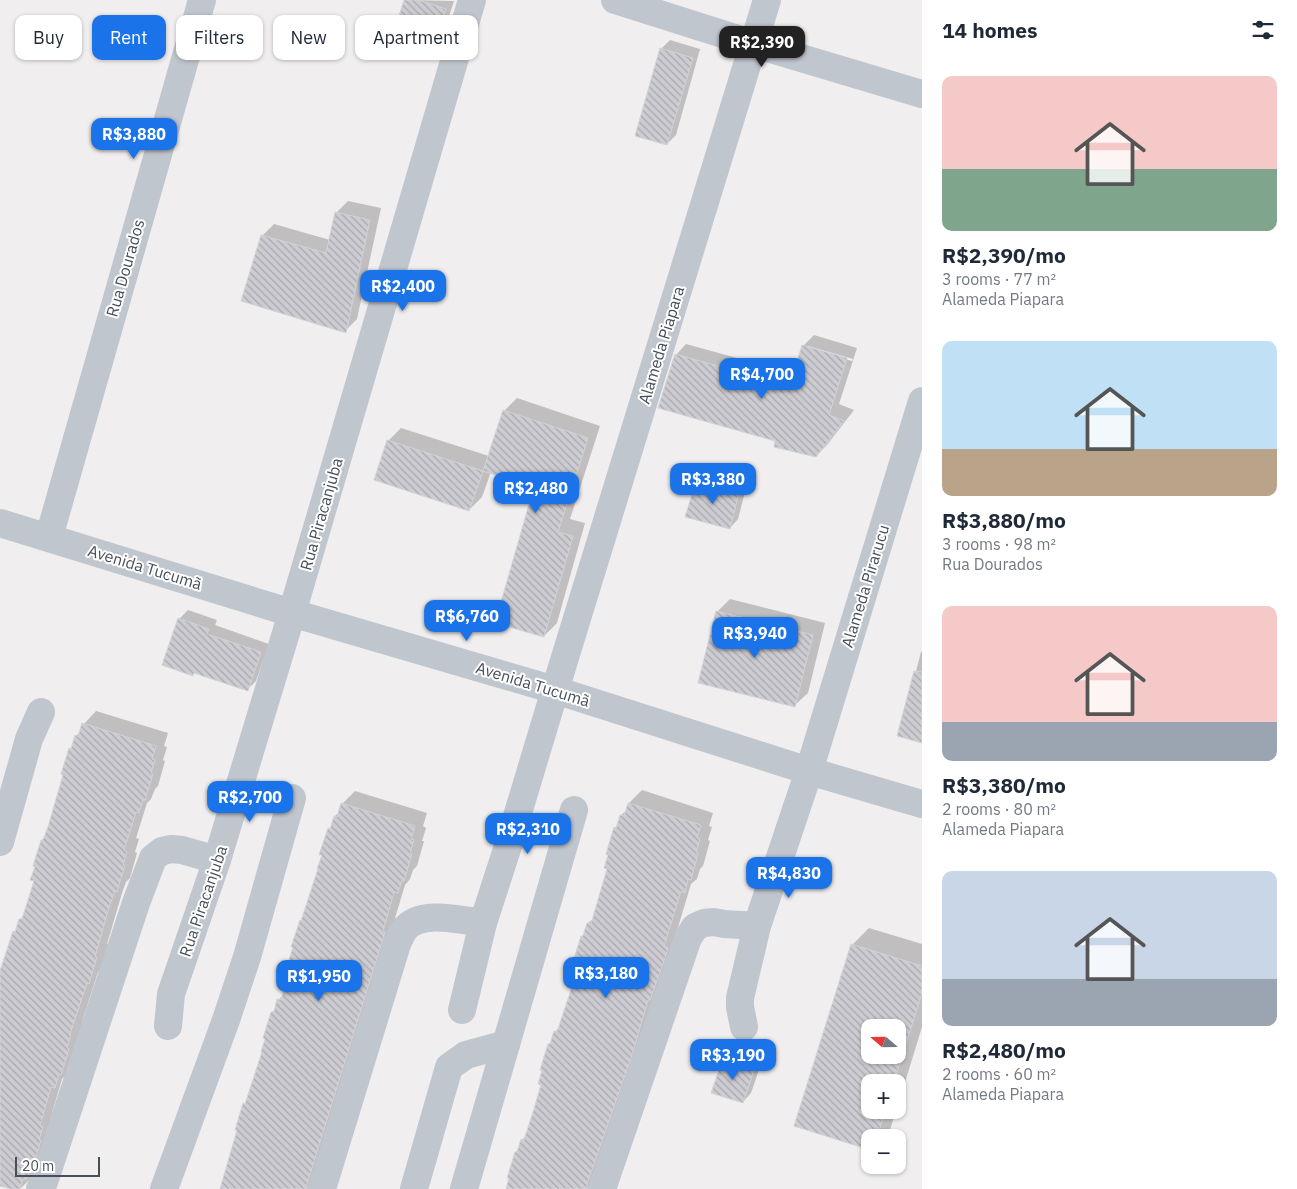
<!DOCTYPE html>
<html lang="en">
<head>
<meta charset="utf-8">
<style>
	:root { --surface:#fff; --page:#f6f6f7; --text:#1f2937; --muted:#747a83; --accent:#1a73e8 }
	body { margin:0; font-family:"IBM Plex Sans",sans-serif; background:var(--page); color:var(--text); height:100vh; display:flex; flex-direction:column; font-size:19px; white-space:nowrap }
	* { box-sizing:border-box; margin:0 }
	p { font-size:16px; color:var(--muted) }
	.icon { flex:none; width:28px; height:28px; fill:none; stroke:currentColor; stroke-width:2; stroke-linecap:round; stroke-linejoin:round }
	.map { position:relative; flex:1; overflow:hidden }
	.panel { display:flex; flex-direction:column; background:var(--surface); width:375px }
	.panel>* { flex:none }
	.guide { position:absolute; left:15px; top:15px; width:475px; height:45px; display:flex; gap:10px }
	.needle { width:32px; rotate:290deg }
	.buttons { position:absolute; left:861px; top:1019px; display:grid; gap:10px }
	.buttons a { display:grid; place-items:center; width:45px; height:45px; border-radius:10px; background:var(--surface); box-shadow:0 1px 4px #0004; font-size:25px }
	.scale { position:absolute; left:15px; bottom:12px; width:85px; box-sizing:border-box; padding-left:5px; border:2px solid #484e59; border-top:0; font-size:14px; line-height:18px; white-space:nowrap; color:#484e59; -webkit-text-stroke:4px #fff; paint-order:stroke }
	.price { position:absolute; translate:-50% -42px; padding:0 11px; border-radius:10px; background:var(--accent); color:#fff; font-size:16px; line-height:32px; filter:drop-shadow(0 1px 2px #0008) }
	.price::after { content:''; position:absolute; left:50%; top:30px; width:15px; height:11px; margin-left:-8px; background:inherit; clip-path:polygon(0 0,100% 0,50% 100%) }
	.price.on { background:#222; color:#fff }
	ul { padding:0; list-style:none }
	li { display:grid; align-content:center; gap:10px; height:265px; padding:0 20px }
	li span { display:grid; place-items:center; height:155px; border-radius:10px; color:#555 }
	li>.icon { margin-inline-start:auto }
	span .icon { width:90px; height:90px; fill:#fffc; stroke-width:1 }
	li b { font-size:21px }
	h2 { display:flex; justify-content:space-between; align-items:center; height:60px; padding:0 20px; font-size:21px }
	.chip { padding:0 18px; border-radius:10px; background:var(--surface); box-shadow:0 1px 4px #0004; font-size:18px; line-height:45px }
	.chip.on { background:var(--accent); color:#fff }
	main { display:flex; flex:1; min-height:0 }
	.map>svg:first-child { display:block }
</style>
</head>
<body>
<main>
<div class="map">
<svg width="922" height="1189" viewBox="0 0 922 1189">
	<defs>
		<pattern id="building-back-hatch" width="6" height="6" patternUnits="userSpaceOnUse" patternTransform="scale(1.25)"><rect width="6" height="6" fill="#ccccd2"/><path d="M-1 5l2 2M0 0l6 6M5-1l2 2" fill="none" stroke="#a8a8ad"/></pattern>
	</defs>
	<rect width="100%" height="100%" fill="#f0eeee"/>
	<g fill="#0003" fill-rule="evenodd">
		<path d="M 406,0 L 454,1 L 440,44 L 432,53 Z"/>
		<path d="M 670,40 L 700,49 L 676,135 L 667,144 L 661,49 Z"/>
		<path d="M 348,201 L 381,208 L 357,319 L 345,331 L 262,236 L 274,224 L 330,240 L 336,213 Z"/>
		<path d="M 814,335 L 857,348 L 839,404 L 854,410 L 827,445 L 816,456 L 777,440 L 676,355 L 686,344 L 795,374 L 803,346 ZM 808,346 L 853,359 L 852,361 L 808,348 Z"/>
		<path d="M 517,398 L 600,426 L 570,519 L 585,523 L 557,623 L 544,636 L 536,487 L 491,472 L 482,497 L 469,510 L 388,441 L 401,428 L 489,456 L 504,411 Z"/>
		<path d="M 706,474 L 747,484 L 738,519 L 730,528 L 687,516 L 697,482 Z"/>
		<path d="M 730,599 L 825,623 L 808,693 L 795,705 L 717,612 Z"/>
		<path d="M 188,610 L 217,620 L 215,625 L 269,644 L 256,681 L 247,690 L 179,619 Z"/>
		<path d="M 922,651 L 922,742 L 899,736 L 921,652 Z"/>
		<path d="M 96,711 L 168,733 L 164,746 L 167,747 L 163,760 L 165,761 L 158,786 L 155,789 L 151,799 L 147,803 L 136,838 L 139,839 L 135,852 L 137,853 L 130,878 L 126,882 L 123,890 L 107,944 L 109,944 L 101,969 L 98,972 L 82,1022 L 83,1022 L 67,1074 L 62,1079 L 52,1113 L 55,1114 L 32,1177 L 20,1189 L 15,1189 L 0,1184 L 0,985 L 14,932 L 17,929 L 20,920 L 24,915 L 36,880 L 42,840 L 46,836 L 64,774 L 70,749 L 73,746 L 76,736 L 81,731 L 84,724 Z"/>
		<path d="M 642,790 L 713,813 L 709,826 L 712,827 L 708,840 L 710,841 L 703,866 L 700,869 L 697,879 L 691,884 L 676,934 L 604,1189 L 507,1189 L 511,1177 L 516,1152 L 519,1149 L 522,1140 L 527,1134 L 543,1084 L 549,1044 L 552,1041 L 555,1032 L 560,1026 L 572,991 L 582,936 L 585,934 L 588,923 L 594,918 L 609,868 L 615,828 L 619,825 L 621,815 L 627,810 L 629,803 Z"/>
		<path d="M 355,791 L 427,813 L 423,826 L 426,828 L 422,841 L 424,841 L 417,866 L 413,870 L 410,879 L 405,885 L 395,918 L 397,919 L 312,1189 L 221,1189 L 245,1104 L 247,1101 L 264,1051 L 272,1012 L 276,1009 L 278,1000 L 284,994 L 294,961 L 295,946 L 293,946 L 301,921 L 304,918 L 320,868 L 329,829 L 332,826 L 335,816 L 340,811 L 342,804 Z"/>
		<path d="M 869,928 L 922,944 L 922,1027 L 898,1105 L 898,1082 L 870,1082 L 870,1110 L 896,1110 L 889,1133 L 884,1138 L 870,1138 L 870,1149 L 852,945 ZM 870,1028 L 898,1028 L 898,1055 L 870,1055 Z"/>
		<path d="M 732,1051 L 762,1061 L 751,1093 L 743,1102 L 724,1060 Z"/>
	</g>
	<g fill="url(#building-back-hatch)" stroke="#d2d3d8" fill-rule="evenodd">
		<path d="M 404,0 L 418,0 L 446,9 L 432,55 L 391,41 Z"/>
		<path d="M 660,48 L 693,58 L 667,145 L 635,136 Z"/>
		<path d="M 335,212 L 370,220 L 346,333 L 241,301 L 261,235 L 326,253 Z"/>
		<path d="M 802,345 L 847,358 L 829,415 L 844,421 L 816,457 L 774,447 L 775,441 L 658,408 L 675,354 L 790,386 Z"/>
		<path d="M 503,410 L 588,438 L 558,532 L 573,536 L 544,637 L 495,623 L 534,487 L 483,471 Z"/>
		<path d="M 387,440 L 483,471 L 469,511 L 374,480 Z"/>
		<path d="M 696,482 L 739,492 L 730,529 L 685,517 Z"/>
		<path d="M 716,611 L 813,635 L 795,707 L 698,683 Z"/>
		<path d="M 178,618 L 209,629 L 207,634 L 261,652 L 248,691 L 194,673 L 193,676 L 162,665 Z"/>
		<path d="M 914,671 L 922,672 L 922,743 L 897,736 Z"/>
		<path d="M 82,723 L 156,746 L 152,759 L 155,760 L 151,773 L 153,774 L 145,800 L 143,800 L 139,813 L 136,812 L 124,850 L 127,852 L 123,865 L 125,865 L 117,892 L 115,891 L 110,904 L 95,957 L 97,957 L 89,984 L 87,983 L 70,1034 L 71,1035 L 67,1048 L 69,1049 L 61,1075 L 59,1074 L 55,1088 L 51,1087 L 40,1126 L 43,1127 L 39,1140 L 41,1140 L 33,1167 L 31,1166 L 27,1179 L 23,1179 L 20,1189 L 11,1189 L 0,1186 L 0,971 L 13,931 L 15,932 L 19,919 L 22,919 L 34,881 L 30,880 L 35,867 L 33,866 L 41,840 L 43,840 L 48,827 L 63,775 L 61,774 L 69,748 L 71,749 L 75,735 L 78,737 Z"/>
		<path d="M 341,803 L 415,826 L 411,839 L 414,840 L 410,853 L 412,854 L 404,881 L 402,880 L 398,893 L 394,892 L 383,931 L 385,932 L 307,1184 L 307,1189 L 220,1189 L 237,1130 L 235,1130 L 243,1103 L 245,1104 L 262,1052 L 261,1052 L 265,1039 L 263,1038 L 271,1012 L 274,1012 L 277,999 L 281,1000 L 292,961 L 289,960 L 293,947 L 291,947 L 300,920 L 301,921 L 318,869 L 317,869 L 322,855 L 319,855 L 328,828 L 330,829 L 334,816 L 337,817 Z"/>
		<path d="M 628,803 L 701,825 L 697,838 L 700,839 L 696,853 L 698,853 L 691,880 L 688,879 L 685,893 L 681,891 L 664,946 L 668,948 L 664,961 L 650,1000 L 648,1000 L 632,1055 L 587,1184 L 587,1189 L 506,1189 L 509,1178 L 507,1178 L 515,1152 L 517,1152 L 521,1139 L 524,1140 L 534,1109 L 541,1085 L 538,1084 L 542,1071 L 540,1070 L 548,1044 L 550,1044 L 554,1031 L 557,1032 L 571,990 L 574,977 L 571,976 L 575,963 L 573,962 L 581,936 L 583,936 L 587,923 L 591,924 L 607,869 L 604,868 L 608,855 L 606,854 L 614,827 L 616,828 L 620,815 L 624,816 Z"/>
		<path d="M 851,944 L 922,966 L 922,993 L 894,1082 L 870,1082 L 870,1110 L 885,1110 L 877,1138 L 870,1138 L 870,1150 L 794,1126 ZM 870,1028 L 898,1028 L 898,1055 L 870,1055 Z"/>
		<path d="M 723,1059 L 754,1070 L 743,1103 L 711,1093 Z"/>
	</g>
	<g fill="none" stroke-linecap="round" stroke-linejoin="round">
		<g stroke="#c0c6ce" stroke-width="28">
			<path d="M 615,0 L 754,44 L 922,94"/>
			<path d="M 0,523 L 292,613 L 555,690 L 809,771 L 922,804"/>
			<path d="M 49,537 L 202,0"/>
			<path d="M 0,842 L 29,739 L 41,712"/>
			<path d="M 462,1010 L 483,923 L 509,843 L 555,690 L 767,0"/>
			<path d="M 168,1026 L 171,994 L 217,860 L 292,613 L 472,0"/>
			<path d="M 744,1027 L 740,1007 L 740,998 L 757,926 L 809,771 L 922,401"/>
			<path d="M 40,1189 L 44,1182 L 136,903 L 153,858 L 162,851 L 171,849 L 182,850 L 217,860"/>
			<path d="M 164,1189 L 226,1020 L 247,957 L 292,798"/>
			<path d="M 322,1189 L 397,944 C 399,940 401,934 404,930 C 420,909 460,920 483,923"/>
			<path d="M 414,1189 L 449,1067 L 466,1055 L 506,1044"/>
			<path d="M 464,1189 L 574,810"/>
			<path d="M 602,1189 L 688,938 L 695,927 L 704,923 L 714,922 L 724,924 L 757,926"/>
		</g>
	</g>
	<g text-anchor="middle" stroke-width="4" stroke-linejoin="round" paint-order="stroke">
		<g font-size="16" fill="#484e59" stroke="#fff">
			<text transform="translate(125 268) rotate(-74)" y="6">Rua Dourados</text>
			<text transform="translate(661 345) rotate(-73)" y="6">Alameda Piapara</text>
			<text transform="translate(321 514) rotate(-74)" y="6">Rua Piracanjuba</text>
			<text transform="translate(145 567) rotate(17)" y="6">Avenida Tucumã</text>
			<text transform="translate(865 586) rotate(-73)" y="6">Alameda Pirarucu</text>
			<text transform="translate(533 684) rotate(17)" y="6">Avenida Tucumã</text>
			<text transform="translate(203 901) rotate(-71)" y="6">Rua Piracanjuba</text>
		</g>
	</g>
</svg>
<div class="buttons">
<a><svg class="needle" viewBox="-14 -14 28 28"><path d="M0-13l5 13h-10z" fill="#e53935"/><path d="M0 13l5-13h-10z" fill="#747a83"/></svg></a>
<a>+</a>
<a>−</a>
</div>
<div class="scale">20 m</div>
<b class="price on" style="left:762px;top:68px">R$2,390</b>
<b class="price" style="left:134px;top:160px">R$3,880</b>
<b class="price" style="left:403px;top:312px">R$2,400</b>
<b class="price" style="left:762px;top:400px">R$4,700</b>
<b class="price" style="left:713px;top:505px">R$3,380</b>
<b class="price" style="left:536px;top:514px">R$2,480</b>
<b class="price" style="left:467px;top:642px">R$6,760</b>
<b class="price" style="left:755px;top:659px">R$3,940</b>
<b class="price" style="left:250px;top:823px">R$2,700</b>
<b class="price" style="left:528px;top:855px">R$2,310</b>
<b class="price" style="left:789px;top:899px">R$4,830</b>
<b class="price" style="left:606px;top:999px">R$3,180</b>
<b class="price" style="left:319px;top:1002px">R$1,950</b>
<b class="price" style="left:733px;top:1081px">R$3,190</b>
<div class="guide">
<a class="chip">Buy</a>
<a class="chip on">Rent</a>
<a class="chip">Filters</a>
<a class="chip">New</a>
<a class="chip">Apartment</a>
</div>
</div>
<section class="panel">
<h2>14 homes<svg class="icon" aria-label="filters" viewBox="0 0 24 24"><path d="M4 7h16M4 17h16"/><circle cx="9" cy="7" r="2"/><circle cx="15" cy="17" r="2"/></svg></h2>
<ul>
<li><span style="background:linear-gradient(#f6c9c9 60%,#7fa58c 0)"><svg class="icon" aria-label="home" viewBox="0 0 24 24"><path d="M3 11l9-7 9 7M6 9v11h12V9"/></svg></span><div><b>R$2,390/mo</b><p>3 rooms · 77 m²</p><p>Alameda Piapara</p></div></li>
<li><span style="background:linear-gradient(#bfe0f5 70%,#b9a48a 0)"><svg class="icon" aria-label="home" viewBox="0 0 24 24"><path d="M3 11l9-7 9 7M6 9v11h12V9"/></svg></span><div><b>R$3,880/mo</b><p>3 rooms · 98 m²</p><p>Rua Dourados</p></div></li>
<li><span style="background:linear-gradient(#f6c9c9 75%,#9aa5b1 0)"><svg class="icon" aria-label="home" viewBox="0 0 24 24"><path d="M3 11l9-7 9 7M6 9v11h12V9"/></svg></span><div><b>R$3,380/mo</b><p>2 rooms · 80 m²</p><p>Alameda Piapara</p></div></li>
<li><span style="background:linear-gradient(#c9d6e8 70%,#9aa5b1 0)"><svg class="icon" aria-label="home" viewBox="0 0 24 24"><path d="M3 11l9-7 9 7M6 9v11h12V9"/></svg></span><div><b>R$2,480/mo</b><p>2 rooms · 60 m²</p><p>Alameda Piapara</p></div></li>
</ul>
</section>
</main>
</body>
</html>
